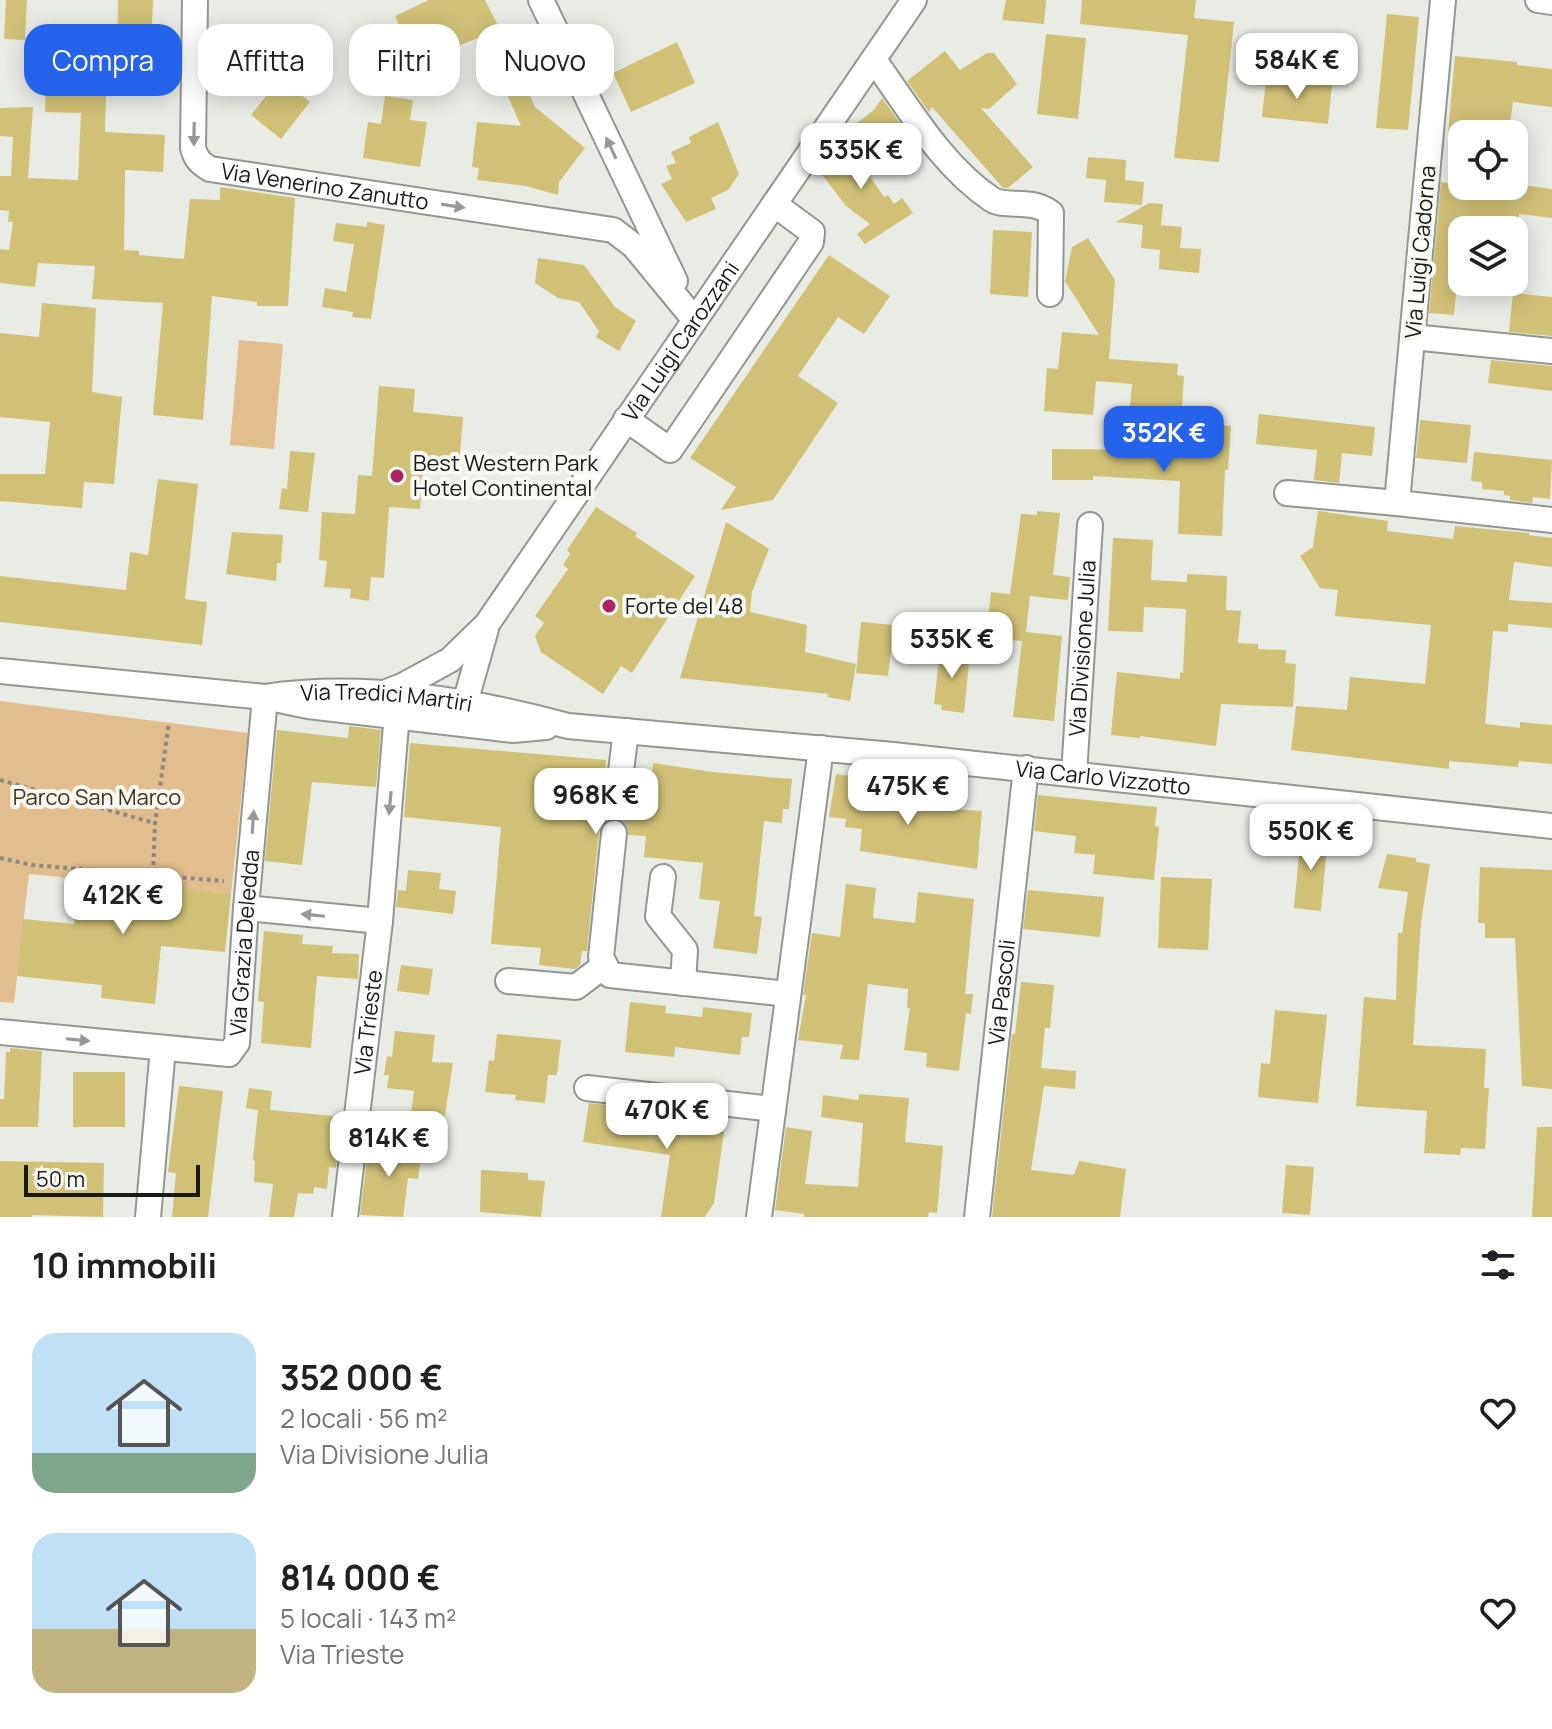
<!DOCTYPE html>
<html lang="it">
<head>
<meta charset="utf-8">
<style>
	:root { --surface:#fff; --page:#f2f2f2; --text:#202124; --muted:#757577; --accent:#2563eb }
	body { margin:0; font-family:Manrope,sans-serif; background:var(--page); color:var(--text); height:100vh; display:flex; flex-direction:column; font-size:30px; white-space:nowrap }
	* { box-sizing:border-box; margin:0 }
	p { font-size:26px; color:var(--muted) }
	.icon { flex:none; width:44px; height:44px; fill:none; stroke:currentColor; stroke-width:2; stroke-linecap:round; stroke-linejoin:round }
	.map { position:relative; height:1217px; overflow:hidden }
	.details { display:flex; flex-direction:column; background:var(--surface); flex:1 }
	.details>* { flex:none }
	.guide { position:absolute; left:24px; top:24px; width:800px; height:72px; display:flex; gap:16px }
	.fabs { position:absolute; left:1448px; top:120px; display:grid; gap:16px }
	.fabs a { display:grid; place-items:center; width:80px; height:80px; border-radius:16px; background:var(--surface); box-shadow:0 4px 20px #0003; font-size:40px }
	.scale { position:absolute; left:24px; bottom:20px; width:176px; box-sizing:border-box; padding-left:8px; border:4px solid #191a18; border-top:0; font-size:22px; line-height:28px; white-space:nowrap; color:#191a18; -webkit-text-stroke:6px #f7f9f2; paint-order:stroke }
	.price { position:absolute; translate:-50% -68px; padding:0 18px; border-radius:16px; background:#fff; color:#222; font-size:26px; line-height:52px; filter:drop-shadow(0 2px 4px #0008) }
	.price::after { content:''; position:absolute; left:50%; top:48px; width:24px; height:18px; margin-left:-12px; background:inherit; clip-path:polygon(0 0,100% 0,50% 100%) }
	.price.selected { background:var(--accent); color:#fff }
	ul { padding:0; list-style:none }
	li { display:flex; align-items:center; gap:24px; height:200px; padding:0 32px }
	li span { display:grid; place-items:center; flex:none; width:224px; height:160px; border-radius:24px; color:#555 }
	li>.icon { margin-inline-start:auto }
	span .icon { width:96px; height:96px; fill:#fffc; stroke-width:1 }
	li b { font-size:34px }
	h2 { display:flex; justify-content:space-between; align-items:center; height:96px; padding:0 32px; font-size:34px }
	.pill { padding:0 28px; border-radius:24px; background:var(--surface); box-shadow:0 4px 20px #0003; font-size:28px; line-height:72px }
	.pill.selected { background:var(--accent); color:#fff }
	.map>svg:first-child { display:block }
</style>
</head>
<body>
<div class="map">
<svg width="1552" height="1217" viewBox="0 0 1552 1217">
	<rect width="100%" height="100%" fill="#e9ebe5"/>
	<g fill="#e2bd8e">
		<path d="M 239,340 L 283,344 L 274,449 L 230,445 Z"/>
		<path d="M 0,701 L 248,733 L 231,894 L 29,874 L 14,1003 L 0,1002 Z"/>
	</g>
	<g fill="#d1c177">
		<path d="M 6,0 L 27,0 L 25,40 L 4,39 Z"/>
		<path d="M 118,0 L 153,0 L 150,70 L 117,69 Z"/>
		<path d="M 429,0 L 485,0 L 500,29 L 443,52 L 408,45 L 395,16 Z"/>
		<path d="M 1006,0 L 1046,0 L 1044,24 L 1002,20 Z"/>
		<path d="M 1082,0 L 1196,0 L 1194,18 L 1234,22 L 1219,162 L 1174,158 L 1188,35 L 1080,24 Z"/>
		<path d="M 1387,14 L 1419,17 L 1408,130 L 1376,128 Z"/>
		<path d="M 1046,34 L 1086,38 L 1078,119 L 1037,114 Z"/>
		<path d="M 677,42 L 695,83 L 631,112 L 613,73 Z"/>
		<path d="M 945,51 L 960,70 L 987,53 L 994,53 L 1017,84 L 989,109 L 981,108 L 1033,167 L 1008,188 L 1003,188 L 932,107 L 929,112 L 907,81 Z"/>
		<path d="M 1455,56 L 1517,62 L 1517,65 L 1552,69 L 1552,107 L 1513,102 L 1509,132 L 1476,128 L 1475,134 L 1448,134 Z"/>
		<path d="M 517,66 L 535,107 L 585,148 L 559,182 L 558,195 L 526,186 L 477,180 L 479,168 L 472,167 L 477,122 L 521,126 L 498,74 Z"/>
		<path d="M 81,70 L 107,70 L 105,132 L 165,135 L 163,172 L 125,170 L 124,250 L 139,251 L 139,255 L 184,259 L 190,199 L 220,200 L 220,187 L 295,198 L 288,306 L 257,306 L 257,302 L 212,296 L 203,420 L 153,415 L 163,303 L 92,299 L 95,266 L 38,263 L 35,287 L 0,283 L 0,249 L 9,250 L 13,222 L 8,222 L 9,211 L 0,210 L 0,176 L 11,176 L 13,137 L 0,136 L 0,108 L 33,107 L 28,178 L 78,180 L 81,113 L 45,112 L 46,72 L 82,72 Z"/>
		<path d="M 280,78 L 310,102 L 281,139 L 251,115 Z"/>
		<path d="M 1266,79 L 1332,85 L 1328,124 L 1262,117 Z"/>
		<path d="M 385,96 L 413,100 L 410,120 L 427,122 L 420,167 L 363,158 L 368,122 L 381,124 Z"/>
		<path d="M 882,98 L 910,137 L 895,155 L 857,132 L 857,123 L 874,110 Z"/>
		<path d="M 718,122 L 739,174 L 728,190 L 711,198 L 716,209 L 686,222 L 661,184 L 672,179 L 666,166 L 676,163 L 671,152 L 691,143 L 689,137 Z"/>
		<path d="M 842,136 L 884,197 L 888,195 L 894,204 L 902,198 L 913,213 L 865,244 L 857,234 L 870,224 L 846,206 L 817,168 L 835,141 Z"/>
		<path d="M 1088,157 L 1126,160 L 1125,180 L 1144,182 L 1142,205 L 1104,202 L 1106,180 L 1086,178 Z"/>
		<path d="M 1441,182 L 1462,186 L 1515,184 L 1552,189 L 1552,218 L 1519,214 L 1517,230 L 1462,230 L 1454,315 L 1429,313 Z"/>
		<path d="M 1149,203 L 1163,204 L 1161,225 L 1182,227 L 1180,248 L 1201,249 L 1199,273 L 1159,269 L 1160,250 L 1141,248 L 1143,225 L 1116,222 Z"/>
		<path d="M 367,222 L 385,225 L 371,319 L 352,317 L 353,312 L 322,307 L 325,288 L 346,292 L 354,244 L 333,241 L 336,223 L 367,227 Z"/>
		<path d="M 993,230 L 1032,232 L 1028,297 L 990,294 Z"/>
		<path d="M 1088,238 L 1115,280 L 1109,359 L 1178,364 L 1177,375 L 1184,376 L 1181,422 L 1129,418 L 1132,384 L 1096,381 L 1093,415 L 1044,411 L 1047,368 L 1058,369 L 1062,332 L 1099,335 L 1065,281 L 1072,247 Z"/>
		<path d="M 829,255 L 890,296 L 864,334 L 838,317 L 798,376 L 838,403 L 773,500 L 721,510 L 736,487 L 690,458 Z"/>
		<path d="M 538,258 L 584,265 L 615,307 L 636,321 L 619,351 L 596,337 L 599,331 L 579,302 L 558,298 L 535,283 Z"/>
		<path d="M 1513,293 L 1552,297 L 1552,336 L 1509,332 Z"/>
		<path d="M 42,303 L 96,308 L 92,392 L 122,397 L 114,484 L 84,482 L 82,508 L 0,501 L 0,474 L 45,474 L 50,422 L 0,417 L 0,333 L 39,337 Z"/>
		<path d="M 1491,360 L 1552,366 L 1552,391 L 1488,383 Z"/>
		<path d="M 379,386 L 415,389 L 413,412 L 463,417 L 459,465 L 424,462 L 420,509 L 389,507 L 384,578 L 371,577 L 369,601 L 350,598 L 351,589 L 324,587 L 327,561 L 319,560 L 322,512 L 355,514 L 358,475 L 372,476 Z"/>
		<path d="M 1259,414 L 1375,427 L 1372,456 L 1342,453 L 1339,483 L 1314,480 L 1317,450 L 1256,444 Z"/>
		<path d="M 1420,420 L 1471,425 L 1467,463 L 1416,458 Z"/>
		<path d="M 1200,424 L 1231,426 L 1228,470 L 1225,470 L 1222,536 L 1178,534 L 1180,481 L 1093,476 L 1093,480 L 1052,480 L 1052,449 L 1199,450 Z"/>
		<path d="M 290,451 L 315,453 L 308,512 L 279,509 L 282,488 L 287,489 Z"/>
		<path d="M 1474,452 L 1552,460 L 1550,499 L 1533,497 L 1532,503 L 1510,500 L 1510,496 L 1504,495 L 1504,491 L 1482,489 L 1482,482 L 1471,481 Z"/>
		<path d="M 158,479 L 198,484 L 185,599 L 207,602 L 202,645 L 0,622 L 0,576 L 126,590 L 130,552 L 148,555 Z"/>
		<path d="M 596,507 L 637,533 L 635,536 L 695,576 L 632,673 L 621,666 L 603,694 L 541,652 L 535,636 L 544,623 L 535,616 L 568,569 L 563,565 L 570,554 L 567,550 Z"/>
		<path d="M 1037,511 L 1060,513 L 1053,575 L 1070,577 L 1068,600 L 1030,596 L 1026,632 L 1062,636 L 1054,721 L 1013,717 L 1022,641 L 986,638 L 991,592 L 1010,594 L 1021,514 L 1037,515 Z"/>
		<path d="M 1318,511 L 1388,521 L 1387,531 L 1453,539 L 1455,526 L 1529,533 L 1529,535 L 1552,538 L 1552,567 L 1514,562 L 1509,600 L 1552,603 L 1552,628 L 1508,624 L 1508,632 L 1493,631 L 1485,724 L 1520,728 L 1520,722 L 1552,725 L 1552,764 L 1519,761 L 1518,767 L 1449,761 L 1449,769 L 1291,750 L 1296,706 L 1347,710 L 1350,677 L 1425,684 L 1431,625 L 1335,616 L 1338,590 L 1320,588 L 1300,556 L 1313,547 Z"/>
		<path d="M 726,522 L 769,549 L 752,592 L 750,612 L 807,625 L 805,652 L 856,664 L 850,701 L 827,697 L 828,694 L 680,678 Z"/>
		<path d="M 232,532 L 283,535 L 281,563 L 277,563 L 276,581 L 226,574 Z"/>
		<path d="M 1113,538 L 1153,540 L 1151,580 L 1187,582 L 1187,574 L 1227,576 L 1226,610 L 1241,611 L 1238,643 L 1258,644 L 1258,649 L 1286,650 L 1285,663 L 1296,664 L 1293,707 L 1221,704 L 1216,746 L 1140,736 L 1140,738 L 1111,735 L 1117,672 L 1180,679 L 1180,672 L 1183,673 L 1186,609 L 1144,607 L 1143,632 L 1108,631 Z"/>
		<path d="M 861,622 L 894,625 L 888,676 L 856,673 Z"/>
		<path d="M 940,649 L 970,652 L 964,713 L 941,710 L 942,705 L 934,704 Z"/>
		<path d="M 349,726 L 381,730 L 376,787 L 312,782 L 302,865 L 265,861 L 277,730 L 348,738 Z"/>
		<path d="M 410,743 L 606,760 L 604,800 L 610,807 L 617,810 L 629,805 L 633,797 L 650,799 L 653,763 L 712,772 L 792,779 L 789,809 L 783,809 L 782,823 L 764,821 L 754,916 L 762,917 L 757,954 L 713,948 L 720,901 L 699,899 L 703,863 L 644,857 L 646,836 L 629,835 L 623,821 L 615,818 L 602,824 L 599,831 L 587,951 L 582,951 L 580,965 L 575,969 L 539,965 L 541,948 L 491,944 L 501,827 L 404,817 Z"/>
		<path d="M 836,774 L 869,779 L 866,803 L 982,811 L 977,869 L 860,851 L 862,829 L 845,827 L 846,819 L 829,817 Z"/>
		<path d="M 1038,795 L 1157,807 L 1155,826 L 1159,827 L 1154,880 L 1093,874 L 1095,855 L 1074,853 L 1076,836 L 1034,831 Z"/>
		<path d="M 1301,833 L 1328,836 L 1321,911 L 1294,908 Z"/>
		<path d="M 1387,854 L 1416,858 L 1416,862 L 1430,864 L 1421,922 L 1413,1045 L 1486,1049 L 1484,1088 L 1489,1088 L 1485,1149 L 1461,1148 L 1460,1155 L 1424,1153 L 1427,1111 L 1356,1106 L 1364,997 L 1396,1000 L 1398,933 L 1402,933 L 1408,892 L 1378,888 Z"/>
		<path d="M 1480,867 L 1552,870 L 1552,1089 L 1522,1086 L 1515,938 L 1485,938 L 1485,923 L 1478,923 Z"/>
		<path d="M 408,870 L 441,873 L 439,889 L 456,891 L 453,914 L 396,907 L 398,890 L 406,891 Z"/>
		<path d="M 1161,877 L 1212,879 L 1208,950 L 1158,948 Z"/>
		<path d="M 79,878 L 231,894 L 225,952 L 161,946 L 155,1004 L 101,998 L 102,985 L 17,976 L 23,919 L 74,924 Z"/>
		<path d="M 846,884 L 876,888 L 873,918 L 915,923 L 918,892 L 974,899 L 965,994 L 973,994 L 971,1014 L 966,1013 L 959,1071 L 926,1067 L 927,1053 L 904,1050 L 910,1008 L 907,1008 L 908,989 L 868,984 L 859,1060 L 840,1059 L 843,1045 L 798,1040 L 806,995 L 803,995 L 812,933 L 840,937 Z"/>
		<path d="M 1028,890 L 1104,897 L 1100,937 L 1023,929 Z"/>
		<path d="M 264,931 L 303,935 L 302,944 L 333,946 L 332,953 L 359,954 L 358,979 L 317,976 L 311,1048 L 261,1043 L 264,1002 L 258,1001 Z"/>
		<path d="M 401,965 L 433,969 L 429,995 L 397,991 Z"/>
		<path d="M 1021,982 L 1054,985 L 1050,1028 L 1045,1028 L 1041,1068 L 1076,1071 L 1075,1089 L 1044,1086 L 1031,1170 L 1074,1175 L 1079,1161 L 1126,1169 L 1120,1217 L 992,1217 L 1012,1034 L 1015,1034 Z"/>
		<path d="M 630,1002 L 666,1006 L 665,1013 L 702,1017 L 703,1007 L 752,1013 L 749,1037 L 742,1037 L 740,1055 L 675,1047 L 674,1057 L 625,1052 Z"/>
		<path d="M 1275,1010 L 1327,1015 L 1318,1103 L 1258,1097 L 1261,1063 L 1270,1064 Z"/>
		<path d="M 395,1031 L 435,1035 L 432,1062 L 453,1063 L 444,1121 L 433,1120 L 432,1125 L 410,1122 L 414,1091 L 387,1088 L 389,1075 L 384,1075 L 387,1056 L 392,1057 Z"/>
		<path d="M 497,1034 L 561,1040 L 557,1075 L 548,1075 L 545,1103 L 515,1100 L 516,1095 L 485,1092 L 489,1060 L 494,1061 Z"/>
		<path d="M 10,1048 L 42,1051 L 38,1127 L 0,1127 L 0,1099 L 4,1099 L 6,1052 L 10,1052 Z"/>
		<rect x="73" y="1072" width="52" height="55"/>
		<path d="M 179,1086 L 223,1091 L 208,1217 L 172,1217 L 176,1173 L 168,1172 Z"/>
		<path d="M 249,1088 L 272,1091 L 270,1110 L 333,1116 L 330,1139 L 339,1140 L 336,1168 L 329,1167 L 327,1189 L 314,1187 L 313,1194 L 298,1193 L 294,1217 L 269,1217 L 273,1184 L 254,1182 L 255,1161 L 253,1160 L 258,1110 L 246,1108 Z"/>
		<path d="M 859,1094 L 909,1098 L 905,1142 L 943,1146 L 937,1213 L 929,1212 L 928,1217 L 804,1217 L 804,1214 L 775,1210 L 786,1127 L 812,1131 L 805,1184 L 858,1187 L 863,1123 L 821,1117 L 823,1095 L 858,1100 Z"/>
		<path d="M 589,1103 L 721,1118 L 719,1131 L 724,1132 L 714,1203 L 705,1217 L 661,1217 L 670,1155 L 583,1142 Z"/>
		<path d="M 1537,1127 L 1552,1127 L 1552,1217 L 1532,1217 Z"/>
		<path d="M 369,1143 L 422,1148 L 418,1179 L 408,1178 L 403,1217 L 360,1215 Z"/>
		<path d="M 0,1161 L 104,1163 L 103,1217 L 32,1215 L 32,1217 L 0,1217 Z"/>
		<path d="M 1286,1165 L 1314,1167 L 1310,1215 L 1282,1213 Z"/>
		<path d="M 481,1170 L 528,1173 L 528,1180 L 545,1181 L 541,1217 L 480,1212 Z"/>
	</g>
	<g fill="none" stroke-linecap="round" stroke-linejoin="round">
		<path stroke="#bfc1bc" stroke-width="24" stroke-dasharray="24 12" stroke-linecap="butt" d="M 614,833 L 618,795"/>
		<g stroke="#949690" stroke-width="28">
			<g id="minor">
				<path id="s1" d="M 195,0 L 193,148 C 196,159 200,163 210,169 L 613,230 L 634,246 L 694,319"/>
				<path d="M 541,0 L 675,281"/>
				<path d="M 1443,0 L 1397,503 L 1552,520"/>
				<path d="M 1538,0 L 1552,2"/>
				<path d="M 874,60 C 909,108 941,165 991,199 C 1006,209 1029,197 1051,213 L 1050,294"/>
				<path d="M 1412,337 L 1552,351"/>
				<path d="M 626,419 L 670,450 L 811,242 L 812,232 L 774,204"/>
				<path d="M 1287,493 L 1397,503"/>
				<path d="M 0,671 L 265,697 L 308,706 L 513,730 L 546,727"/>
				<path id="s2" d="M 384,693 L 402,686 L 450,660 L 487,624 L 914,0"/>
				<path id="s3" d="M 265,697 C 364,682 472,700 568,726 L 893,755 L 1552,826"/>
				<path d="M 465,703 L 486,629"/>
				<path id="s4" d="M 1074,774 L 1090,525"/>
				<path d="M 618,795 L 626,731"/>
				<path d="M 614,833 L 601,957 L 610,975 L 788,994"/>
				<path d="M 663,877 L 658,916 L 685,950 L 683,983"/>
				<path d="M 246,908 L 380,921"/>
				<path d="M 508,981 L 576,987 L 605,965"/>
				<path id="s5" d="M 0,1032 L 229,1054 L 237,1043 L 246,908 L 265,697"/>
				<path d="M 587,1088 L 773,1109"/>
				<path d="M 148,1217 L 163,1048"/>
				<path id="s6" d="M 345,1217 L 380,921 L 396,725"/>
				<path d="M 759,1217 L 821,748"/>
				<path id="s7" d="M 977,1217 L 1026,768"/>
			</g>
		</g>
		<g stroke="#8a8b87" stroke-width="4" stroke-dasharray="4 4" stroke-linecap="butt">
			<path d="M 0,780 L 155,823"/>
			<path d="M 0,858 L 32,865 L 224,881"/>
			<path d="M 153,873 L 155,823 L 169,722"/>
		</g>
		<use href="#minor" stroke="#fff" stroke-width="24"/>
	</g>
	<defs><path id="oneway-solid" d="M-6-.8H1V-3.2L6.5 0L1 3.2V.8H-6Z" transform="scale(2)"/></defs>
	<g fill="#989897">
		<use href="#oneway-solid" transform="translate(194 134) rotate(91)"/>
		<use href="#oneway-solid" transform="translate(611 148) rotate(-115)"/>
		<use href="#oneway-solid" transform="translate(453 206) rotate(9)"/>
		<use href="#oneway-solid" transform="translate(390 803) rotate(95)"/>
		<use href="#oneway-solid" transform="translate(253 822) rotate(-86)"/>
		<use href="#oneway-solid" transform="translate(313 915) rotate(-174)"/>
		<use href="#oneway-solid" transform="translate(78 1040) rotate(6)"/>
	</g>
	<g fill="#ac2264" stroke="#f7f9f2" stroke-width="3">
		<circle cx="397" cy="476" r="8"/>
		<circle cx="609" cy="606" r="8"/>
	</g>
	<g text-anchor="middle" stroke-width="8" stroke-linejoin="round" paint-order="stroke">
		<g font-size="22" fill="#191a18" stroke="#f7f9f2">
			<text dy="8" stroke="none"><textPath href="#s1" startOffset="292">Via Venerino Zanutto</textPath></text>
			<text transform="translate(1420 252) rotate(-85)" y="8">Via Luigi Cadorna</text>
			<text dy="8" stroke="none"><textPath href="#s2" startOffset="468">Via Luigi Carozzani</textPath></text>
			<text dy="8" stroke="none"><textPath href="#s4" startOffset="126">Via Divisione Julia</textPath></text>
			<text dy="8" stroke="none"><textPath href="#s3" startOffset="122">Via Tredici Martiri</textPath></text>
			<text dy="8" stroke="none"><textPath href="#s3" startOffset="844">Via Carlo Vizzotto</textPath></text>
			<text dy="8" stroke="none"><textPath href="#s5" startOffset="344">Via Grazia Deledda</textPath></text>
			<text dy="8" stroke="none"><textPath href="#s7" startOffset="226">Via Pascoli</textPath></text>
			<text dy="8" stroke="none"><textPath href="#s6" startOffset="196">Via Trieste</textPath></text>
		</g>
		<g font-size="22" fill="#191a18" stroke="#f7f9f2" text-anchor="start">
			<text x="413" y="471">Best Western Park<tspan x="413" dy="25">Hotel Continental</tspan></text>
			<text x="625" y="614">Forte del 48</text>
		</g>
		<g font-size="22" fill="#443015" stroke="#f7f9f2">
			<text x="97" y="805">Parco San Marco</text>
		</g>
	</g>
</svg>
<div class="fabs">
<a><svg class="icon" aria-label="locate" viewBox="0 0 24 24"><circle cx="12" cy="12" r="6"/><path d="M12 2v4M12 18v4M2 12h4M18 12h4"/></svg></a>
<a><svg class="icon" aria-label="layers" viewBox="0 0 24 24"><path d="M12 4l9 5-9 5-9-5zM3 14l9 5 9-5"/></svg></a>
</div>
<div class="scale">50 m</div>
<b class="price" style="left:1297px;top:101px">584K €</b>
<b class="price" style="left:861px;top:191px">535K €</b>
<b class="price selected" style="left:1164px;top:474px">352K €</b>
<b class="price" style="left:952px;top:680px">535K €</b>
<b class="price" style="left:908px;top:827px">475K €</b>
<b class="price" style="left:596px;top:836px">968K €</b>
<b class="price" style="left:1311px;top:872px">550K €</b>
<b class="price" style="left:123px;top:936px">412K €</b>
<b class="price" style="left:667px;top:1151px">470K €</b>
<b class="price" style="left:389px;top:1179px">814K €</b>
<div class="guide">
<a class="pill selected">Compra</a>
<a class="pill">Affitta</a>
<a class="pill">Filtri</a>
<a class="pill">Nuovo</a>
</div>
</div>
<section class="details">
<h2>10 immobili<svg class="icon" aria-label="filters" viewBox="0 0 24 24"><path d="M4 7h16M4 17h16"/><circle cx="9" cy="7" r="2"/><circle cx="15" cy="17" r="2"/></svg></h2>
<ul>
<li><span style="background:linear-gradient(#bfe0f5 75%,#7fa58c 0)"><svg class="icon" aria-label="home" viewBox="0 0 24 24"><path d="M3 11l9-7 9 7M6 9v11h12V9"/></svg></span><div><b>352 000 €</b><p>2 locali · 56 m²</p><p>Via Divisione Julia</p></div><svg class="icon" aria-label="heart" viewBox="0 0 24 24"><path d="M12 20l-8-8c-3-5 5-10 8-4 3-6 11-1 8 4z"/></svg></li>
<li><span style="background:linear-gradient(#bfe0f5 60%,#c2b280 0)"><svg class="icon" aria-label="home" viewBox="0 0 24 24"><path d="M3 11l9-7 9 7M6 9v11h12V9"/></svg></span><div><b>814 000 €</b><p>5 locali · 143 m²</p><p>Via Trieste</p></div><svg class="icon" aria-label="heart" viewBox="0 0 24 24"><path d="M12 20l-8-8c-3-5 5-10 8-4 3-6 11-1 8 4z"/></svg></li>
</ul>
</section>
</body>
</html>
